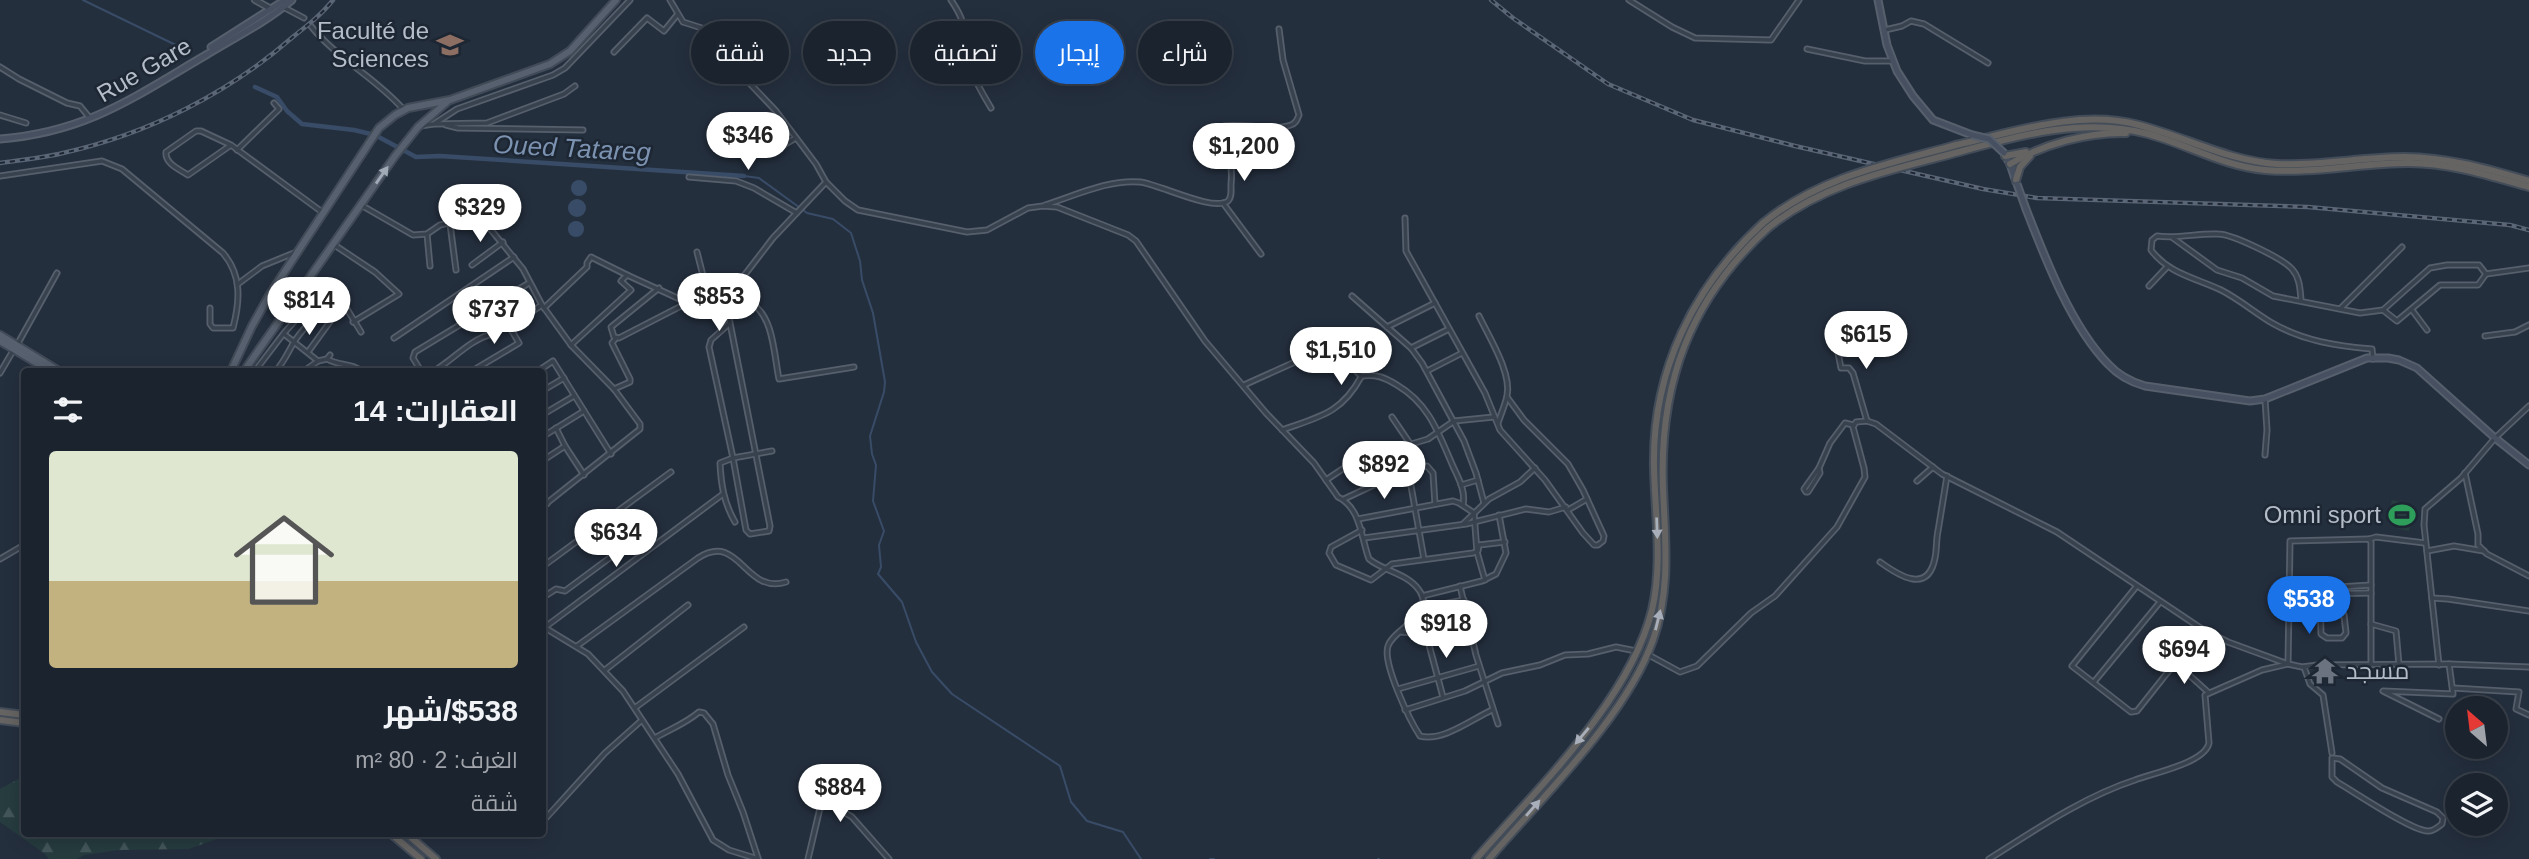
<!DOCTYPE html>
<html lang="ar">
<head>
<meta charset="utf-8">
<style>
	:root { --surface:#1b232e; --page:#282f3a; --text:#f1f3f6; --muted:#a0a4aa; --line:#39404a; --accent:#1a73e8 }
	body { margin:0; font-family:Arial,Cairo,sans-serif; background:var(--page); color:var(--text); direction:rtl; height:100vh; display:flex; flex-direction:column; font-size:26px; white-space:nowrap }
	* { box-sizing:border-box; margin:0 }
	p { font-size:23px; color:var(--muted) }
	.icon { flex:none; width:38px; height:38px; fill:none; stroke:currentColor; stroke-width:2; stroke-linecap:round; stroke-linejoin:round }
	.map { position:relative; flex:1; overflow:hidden; direction:ltr }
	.details { position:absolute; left:21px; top:368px; width:525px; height:469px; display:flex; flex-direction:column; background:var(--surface); border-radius:7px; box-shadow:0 4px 18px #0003,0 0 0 2px var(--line); direction:rtl }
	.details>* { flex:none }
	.hud { position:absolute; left:567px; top:21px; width:665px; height:63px; direction:rtl; display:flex; gap:14px }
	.needle { width:46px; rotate:332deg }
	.fabs { position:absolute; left:2445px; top:696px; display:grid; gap:14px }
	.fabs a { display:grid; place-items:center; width:63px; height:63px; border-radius:50%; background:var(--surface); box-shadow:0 4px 18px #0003,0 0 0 2px var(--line); font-size:35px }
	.price { position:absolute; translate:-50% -60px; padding:0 16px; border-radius:24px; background:#fff; color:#222; font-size:23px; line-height:46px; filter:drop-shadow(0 2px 4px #0008) }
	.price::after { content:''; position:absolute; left:50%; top:42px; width:21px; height:16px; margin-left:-10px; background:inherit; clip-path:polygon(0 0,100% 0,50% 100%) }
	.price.selected { background:var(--accent); color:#fff }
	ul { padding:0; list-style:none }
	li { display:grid; align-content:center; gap:14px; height:371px; padding:0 28px }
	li+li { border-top:2px solid var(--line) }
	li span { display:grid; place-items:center; height:217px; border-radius:7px; color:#555 }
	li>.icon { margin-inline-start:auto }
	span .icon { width:126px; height:126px; fill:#fffc; stroke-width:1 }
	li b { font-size:30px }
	h2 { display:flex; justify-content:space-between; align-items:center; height:84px; padding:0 28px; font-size:30px }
	.chip { padding:0 24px; border-radius:32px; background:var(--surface); box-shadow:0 4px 18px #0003,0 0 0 2px var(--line); font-size:24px; line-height:63px }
	.chip.selected { background:var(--accent); color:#fff }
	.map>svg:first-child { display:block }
</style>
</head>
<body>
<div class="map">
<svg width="2529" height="859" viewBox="0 0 2529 859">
	<defs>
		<pattern id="forest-firs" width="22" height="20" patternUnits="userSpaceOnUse" patternTransform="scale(1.75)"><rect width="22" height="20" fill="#263c3f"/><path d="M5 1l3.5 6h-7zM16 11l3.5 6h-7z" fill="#435659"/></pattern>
	</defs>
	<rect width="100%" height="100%" fill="#242f3e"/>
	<path fill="url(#forest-firs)" d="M 24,776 L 24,833 L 233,833 L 189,849 L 119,850 L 84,855 L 77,859 L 49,859 L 45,854 L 0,822 L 0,789 Z"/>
	<path fill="#263c3f" d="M 2392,500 L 2405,503 L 2404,508 L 2411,516 L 2409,531 L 2399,529 L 2393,522 L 2395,514 L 2389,512 Z"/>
	<g fill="#394c67">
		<circle cx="579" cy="188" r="8"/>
		<circle cx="577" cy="208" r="9"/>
		<circle cx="576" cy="229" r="8"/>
	</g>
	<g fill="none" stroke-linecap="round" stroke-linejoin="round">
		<g stroke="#394c67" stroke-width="2">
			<path d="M 83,0 L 184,49"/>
			<path d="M 744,176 L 759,178 L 807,213 L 833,219 L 851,233 L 860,261 L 862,280 L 873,313 L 885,382 L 884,392 L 870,436 L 872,454 L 876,465 L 873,501 L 884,531 L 879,545 L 881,567 L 878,574 L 902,602 L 916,642 L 932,672 L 952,694 L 1060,766 L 1071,802 L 1087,821 L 1123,832 L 1141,859"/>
			<path d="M 1210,859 L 1214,859"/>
			<path d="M 1378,859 L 1379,859"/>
		</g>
		<path stroke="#394c67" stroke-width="4.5" d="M 255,87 L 277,97 L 287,111 L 302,124 L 354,130 L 375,135 L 416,157 L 440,156 L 744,176"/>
		<g stroke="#565f6c" stroke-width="7">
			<g id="minor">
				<path d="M 670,0 L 683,22 L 708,30 L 715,35 L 736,69 L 776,111 L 816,164 L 826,182 L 845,201 L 858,210 L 967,232 L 987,230 L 1028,208 L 1043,206 L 1057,207 L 1128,235 L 1136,241 L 1205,341 L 1266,413 L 1314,463 L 1338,497 C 1361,508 1361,538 1369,559 C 1383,571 1407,573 1419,590 C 1437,614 1394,628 1388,646 C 1382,663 1410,721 1420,736 C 1443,742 1472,719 1492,710"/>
				<path d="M 951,0 C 970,28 962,33 969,63 C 973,79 983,94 991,108"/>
				<path d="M 1629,0 L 1672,27 L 1695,38 L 1771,40 L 1799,0"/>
				<path d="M 283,7 L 304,18"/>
				<path d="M 310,25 C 338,60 375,77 403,109"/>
				<path d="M 1885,30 L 1902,26 L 1911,21 L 1924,24 L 1988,63"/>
				<path d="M 1807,49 L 1865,61 L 1893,61"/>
				<path d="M 614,52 L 647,18 L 664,31 L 677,15"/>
				<path d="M 0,67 L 19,79 L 67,103 L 80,106 L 89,117"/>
				<path d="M 0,115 L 26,123"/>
				<path d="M 436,124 L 487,123 L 564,94 L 575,86"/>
				<path d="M 446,125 L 458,128 L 583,130"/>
				<path d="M 420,126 L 434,124 L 457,109 L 553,75 L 565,68 L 630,0"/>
				<path d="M 231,145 L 188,175 C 179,169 165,164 166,152 L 196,131 L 201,131 L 231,145 L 322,212"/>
				<path d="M 237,150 L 277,111 L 279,109 L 274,103"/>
				<path d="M 775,150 L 796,138"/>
				<path d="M 0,176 L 102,161 L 122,169 L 223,253 C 242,275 240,301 233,328 L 213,328 L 210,324 L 210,308"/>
				<path d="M 689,177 L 736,181 L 754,188 L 795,212"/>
				<path d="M 1223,203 L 1261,254"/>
				<path d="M 361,205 L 413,235 L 427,234 L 440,225 L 457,221 L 487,225 L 523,269 L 542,305 L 571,345 L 614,389 L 640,424 L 640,429 L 542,507"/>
				<path d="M 1045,205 C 1074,196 1109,179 1140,182 C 1159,184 1213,212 1228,201 C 1232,197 1231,191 1231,185 C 1233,163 1229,153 1221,133 L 1224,126 C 1242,123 1279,132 1293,124 C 1297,122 1297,119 1299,115 L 1283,60 L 1279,29"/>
				<path d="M 1405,218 L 1406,251 L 1485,393 L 1500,430 L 1545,480 L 1583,533 L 1594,545 L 1598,545 L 1603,541 L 1604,536 L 1583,490 L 1568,464 L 1524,420 L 1507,397"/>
				<path d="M 450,224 L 456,270"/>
				<path d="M 427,234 L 430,266"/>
				<path d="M 2173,238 L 2217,270 L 2242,278 L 2273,296 L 2360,313 L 2383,310 L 2397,321 L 2440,285 L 2478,285 L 2486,274"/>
				<path d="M 333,244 L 375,272 L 399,294 L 353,322"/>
				<path d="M 697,252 L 712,311"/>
				<path d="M 472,265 L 503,242"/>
				<path d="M 238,284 L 262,266 L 294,253"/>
				<path d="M 2149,286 L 2167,267"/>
				<path d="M 659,288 L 611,327 L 614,337 L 619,338 L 689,302"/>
				<path d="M 730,296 C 737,298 745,300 751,303 C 774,316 774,356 779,379 L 854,367"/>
				<path d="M 1352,296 L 1411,348 L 1422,363 L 1464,441 L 1476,473 L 1484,503"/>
				<path d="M 2301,300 C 2300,289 2300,278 2292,269 C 2282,258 2232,234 2218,234 C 2197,233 2178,239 2157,236 L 2152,240 L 2151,250 C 2169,274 2196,278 2221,290 C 2239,299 2255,313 2272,323 C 2304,341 2336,346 2372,349 L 2373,359"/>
				<path d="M 544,308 L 587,267 L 587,263 L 591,257 L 627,275"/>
				<path d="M 2341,308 L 2402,247"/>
				<path d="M 2383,310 L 2430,268 L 2447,265 L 2479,265 L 2486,274 L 2529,268"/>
				<path d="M 2412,310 L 2427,330"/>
				<path d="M 1479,316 C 1489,337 1512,373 1507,396 C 1505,405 1501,414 1498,423"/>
				<path d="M 730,323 L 711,340 L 709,347 L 733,458 L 746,530 L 750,534 L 769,531 L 770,526 L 730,323 L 728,308 L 733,290 L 773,238 L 826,182"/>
				<path d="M 1387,327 L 1435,303"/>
				<path d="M 1844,327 L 1836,343 L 1841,368 L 1849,368 L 1853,373 L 1867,421"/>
				<path d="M 284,334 L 318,361"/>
				<path d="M 2485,336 L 2515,332 L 2529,325"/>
				<path d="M 394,338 L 514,257"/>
				<path d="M 17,345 L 57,273"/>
				<path d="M 571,345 L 631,290 L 621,281 L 627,275 L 708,312 L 728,308"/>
				<path d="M 1411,348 L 1449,329"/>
				<path d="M 308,352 L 332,319 L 347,309 L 361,332"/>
				<path d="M 327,359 C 339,366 353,363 361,371"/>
				<path d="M 255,371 L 284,333 L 328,284 L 347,309"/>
				<path d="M 276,371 C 285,360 287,354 294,342 C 305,325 322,309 336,295"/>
				<path d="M 304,371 L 318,361 L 327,359 L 330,355"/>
				<path d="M 421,371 L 413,358 L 415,352 L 529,283"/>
				<path d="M 434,371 C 453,360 469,340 492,334 L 495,328 L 503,322 L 509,326 L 542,305"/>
				<path d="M 472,371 L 519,343 L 509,326"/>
				<path d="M 538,371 L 553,361 L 611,454"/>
				<path d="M 1427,371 L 1462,353"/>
				<path d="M 0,373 L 14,349"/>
				<path d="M 1244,385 L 1306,357 L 1324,346 L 1346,361 L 1361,376 C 1376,374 1384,377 1397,385 C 1429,404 1438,432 1452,464 C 1458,478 1466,490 1463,505"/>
				<path d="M 614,389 L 630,382 L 630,379 L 612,343 L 616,338"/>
				<path d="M 542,391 L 564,378"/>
				<path d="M 2265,399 L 2267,430 L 2265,455"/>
				<path d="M 542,415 L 574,396"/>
				<path d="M 1392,417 L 1411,445"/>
				<path d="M 1282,430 C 1318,417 1341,414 1361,377"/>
				<path d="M 542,437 L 584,411"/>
				<path d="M 565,446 L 584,475"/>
				<path d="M 1399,448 L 1408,469 L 1424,559"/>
				<path d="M 542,461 L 565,446 L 556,428"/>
				<path d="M 1819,468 L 1830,443 L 1845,423 L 1853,425"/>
				<path d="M 1819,468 L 1820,473 L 1808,492 L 1806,492 L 1804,489 Z"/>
				<path d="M 2465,473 L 2478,534 L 2478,545 L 2487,554 L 2529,576"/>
				<path d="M 1326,480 L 1350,464 L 1365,458 L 1428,439 L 1454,421 L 1494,417"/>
				<path d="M 1917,481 L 1933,467"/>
				<path d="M 1461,485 L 1478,480"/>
				<path d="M 542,497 L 547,504"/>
				<path d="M 1344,499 L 1408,469 L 1427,466 L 1433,473 L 1435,504"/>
				<path d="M 1568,510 L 1587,499"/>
				<path d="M 1358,519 L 1453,501 L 1459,503 L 1474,513 L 1477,552 L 1485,580"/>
				<path d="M 735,522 C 724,503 721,485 720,463 L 733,458 L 772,451"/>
				<path d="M 1463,524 L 1489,499 L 1520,482 L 1535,468"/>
				<path d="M 1362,530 L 1331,547 L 1329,553 L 1336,565 L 1371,580 L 1392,564 L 1473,553 L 1478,551 L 1479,545 L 1505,542"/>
				<path d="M 1364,538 L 1466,524 L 1526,509 L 1549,512 L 1566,507"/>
				<path d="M 2369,539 L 2376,537 L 2425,543"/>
				<path d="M 2427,551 L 2454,546 L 2484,551"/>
				<path d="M 0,559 L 24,545"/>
				<path d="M 1880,562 C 1898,575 1928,595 1935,558 C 1937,549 1936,540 1938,531 C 1941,512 1944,494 1947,476"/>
				<path d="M 542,567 L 671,472"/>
				<path d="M 1460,586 L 1476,655 L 1498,724"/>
				<path d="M 2136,587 L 2072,666 L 2131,712 L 2137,711 L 2202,629"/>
				<path d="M 2321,594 L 2371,593"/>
				<path d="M 1422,596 L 1482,581 L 1496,574 L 1506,553 L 1499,515"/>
				<path d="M 542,598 L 556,589 L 565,591 L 631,542 L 631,537 L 615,515"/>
				<path d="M 2432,598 L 2448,599 L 2529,611"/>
				<path d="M 1422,608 L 1464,600"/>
				<path d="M 2321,615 L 2344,615 L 2346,633 L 2342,638 L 2327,638 L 2321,634 L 2320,594 C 2320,591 2321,590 2323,588 L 2371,585"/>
				<path d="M 2371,624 L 2396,631 L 2399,665"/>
				<path d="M 542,626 L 588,654 L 623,691 L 678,774 L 713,840 L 729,850 L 758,859"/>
				<path d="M 544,628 L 723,494"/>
				<path d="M 1425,630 L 1443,697"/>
				<path d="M 1400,632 L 1415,633 L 1468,617"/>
				<path d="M 577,646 L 698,558 C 740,531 744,595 786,582"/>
				<path d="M 1647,654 L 1680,672 L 1697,666 L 1751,613 L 1775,596 L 1837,527 L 1865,477 L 1864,468 L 1853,427 L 1856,422 L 1867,421 L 1876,424 L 1942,474 L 2057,532 L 2202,629 L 2228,642 L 2288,664 L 2290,541 L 2369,539 L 2371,542 L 2371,664"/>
				<path d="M 2176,663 L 2209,693"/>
				<path d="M 2439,665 L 2424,525 L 2425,509 L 2461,478 L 2495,438 L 2529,406"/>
				<path d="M 2304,667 L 2310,684 L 2323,695 L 2332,753"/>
				<path d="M 605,670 L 688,605"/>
				<path d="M 2094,682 L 2160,602"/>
				<path d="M 2453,688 L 2519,692 L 2516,709 L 2529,715"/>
				<path d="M 1398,689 L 1479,666"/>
				<path d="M 636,707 L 744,627"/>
				<path d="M 1405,710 L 1465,691 L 1502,673 L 1540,665 L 1565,655 L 1588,654 L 1616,647 L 1636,651"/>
				<path d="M 2439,719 L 2383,691 L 2453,694 L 2449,664"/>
				<path d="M 655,738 C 670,729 685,724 699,712 L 704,713 L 713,724 L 728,775 L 743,812 L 758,858"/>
				<path d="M 2332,758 L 2340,759 L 2382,788 L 2437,812 L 2443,818 L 2442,824 C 2438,827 2433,832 2427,831 C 2409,829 2356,793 2337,782 L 2332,777 Z"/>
				<path d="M 546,818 L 605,753 L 642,720"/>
				<path d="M 808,859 L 820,808 L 831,804 L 852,817 L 889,859"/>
				<path d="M 1989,859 C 2035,830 2083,797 2135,780 C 2153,773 2205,763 2209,743 L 2205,695 L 2262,670 L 2288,664 L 2302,667 L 2318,665 L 2449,664 L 2529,667"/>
			</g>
		</g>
		<g stroke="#565f6c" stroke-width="8">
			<path id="tertiary" d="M 255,0 L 271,9"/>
		</g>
		<g stroke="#565f6c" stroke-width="9">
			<g id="secondary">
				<path d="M 1878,0 L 1887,45 L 1897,71 L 1913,96 L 1933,120 L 1972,135"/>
				<path d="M 211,47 L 285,0"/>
				<path d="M 0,139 C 87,132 134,97 206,55 C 234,38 266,22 292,0"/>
				<path d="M 2004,153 L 2010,164 L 2016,182"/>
				<path d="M 2026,209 C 2045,258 2071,326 2108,364 C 2118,375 2131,382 2145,386 L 2250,401 L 2265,399 L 2367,358 L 2388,358 L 2399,360 L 2417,368 L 2495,438 L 2529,465"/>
			</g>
		</g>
		<g stroke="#414a57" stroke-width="10">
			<g id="primary">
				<path d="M 0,335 L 59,371"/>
				<path d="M 0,341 L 50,371"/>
				<path d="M 231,371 L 252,326 L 270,294 L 379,128 L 395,115 L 408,108 L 450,100 L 550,64 L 570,51 L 616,0"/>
				<path d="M 244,371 L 395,156 L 418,127 L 447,102"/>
			</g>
		</g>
		<g stroke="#434c59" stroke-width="10">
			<g id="trunk">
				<path d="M 1956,145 C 2014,132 2079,109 2139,125 C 2186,137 2228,161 2277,164 C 2319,166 2362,157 2404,157 C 2447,157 2488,169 2529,181"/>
				<path d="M 1959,152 C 2020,135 2085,117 2148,134 C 2188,145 2223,166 2265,170 C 2313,174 2361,163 2409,163 C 2450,163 2490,176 2529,187"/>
				<path d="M 2005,156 L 2026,152"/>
				<path d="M 2010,164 C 2043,144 2088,132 2126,133"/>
				<path d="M 2016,180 L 2020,167 L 2030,156"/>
				<path d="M 0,712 L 24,715"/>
				<path d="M 0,720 L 24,723"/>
				<path d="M 390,833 L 421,859"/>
				<path d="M 406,833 L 436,859"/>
				<path d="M 1476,859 C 1536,790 1630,700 1652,610 C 1663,564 1655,514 1654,467 C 1652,371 1693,287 1763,223"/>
				<path d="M 1489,859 C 1542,797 1626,717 1653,640 C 1671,590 1665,539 1663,488 C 1659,383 1690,299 1768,228"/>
			</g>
		</g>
		<use href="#minor" stroke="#38414e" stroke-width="3.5"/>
		<use href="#tertiary" stroke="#38414e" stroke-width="4.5"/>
		<use href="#secondary" stroke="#465061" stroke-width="5"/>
		<use href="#primary" stroke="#56606e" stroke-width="6"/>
		<use href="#trunk" stroke="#656462" stroke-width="6"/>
		<g stroke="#5a6575" stroke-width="4.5">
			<g id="rail">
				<path d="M 1491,0 L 1513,18 L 1608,84 L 1693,120 L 1795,146 L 1983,189 L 2037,198 L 2308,207 L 2510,225 L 2529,230"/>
				<path d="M 0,163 C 21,160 43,158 63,153 C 148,134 229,93 294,36 C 308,25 322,14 333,0"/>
			</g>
		</g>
		<use href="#rail" stroke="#1d2633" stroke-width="2" stroke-dasharray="5" stroke-linecap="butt"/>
		<g stroke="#565f6c" stroke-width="9" stroke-linecap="butt">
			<g id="secondary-bridge">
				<path d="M 1972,135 L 1989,139 L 2004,153"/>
				<path d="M 2017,184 L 2026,209"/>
			</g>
		</g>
		<g stroke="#434c59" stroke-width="10" stroke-linecap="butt">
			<g id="trunk-bridge">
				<path d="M 1763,223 C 1819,177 1888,164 1956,145"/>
				<path d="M 1768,228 C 1824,183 1892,170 1959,152"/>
			</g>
		</g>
		<use href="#secondary-bridge" stroke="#465061" stroke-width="5"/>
		<use href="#trunk-bridge" stroke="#656462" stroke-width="6"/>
	</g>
	<defs><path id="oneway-solid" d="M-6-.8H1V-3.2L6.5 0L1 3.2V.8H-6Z" transform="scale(1.75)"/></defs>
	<use fill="#a1aab7" href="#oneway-solid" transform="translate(382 175) rotate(-55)"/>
	<g fill="#a8afba">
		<use href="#oneway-solid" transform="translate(1657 528) rotate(88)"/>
		<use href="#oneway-solid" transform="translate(1658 620) rotate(-76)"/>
		<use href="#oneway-solid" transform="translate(1582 736) rotate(130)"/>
		<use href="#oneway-solid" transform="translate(1533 808) rotate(-49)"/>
	</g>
	<defs>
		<g id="university-bare" transform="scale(2.1)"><path d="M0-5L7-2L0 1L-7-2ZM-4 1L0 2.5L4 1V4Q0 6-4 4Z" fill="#8d6e63" stroke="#1d2633" stroke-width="2.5" paint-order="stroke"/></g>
		<g id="stadium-bare" transform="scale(2.1)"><path d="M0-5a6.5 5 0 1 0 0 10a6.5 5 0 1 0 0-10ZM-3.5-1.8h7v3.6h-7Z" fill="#2e9e5b" stroke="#1d2633" stroke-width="2.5" paint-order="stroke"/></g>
		<g id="temple-bare" transform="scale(2.1)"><path d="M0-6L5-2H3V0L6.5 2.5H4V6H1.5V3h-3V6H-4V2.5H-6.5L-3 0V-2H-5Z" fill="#6b7280" stroke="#1d2633" stroke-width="2.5" paint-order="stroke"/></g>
	</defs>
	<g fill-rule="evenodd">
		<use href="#university-bare" x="450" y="45"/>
		<use href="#stadium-bare" x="2402" y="515"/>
		<use href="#temple-bare" x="2325" y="671"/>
	</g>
	<g text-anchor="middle" stroke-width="5" stroke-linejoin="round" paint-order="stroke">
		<g font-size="24" fill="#b4bcc9" stroke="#1d2633" text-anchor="end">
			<text x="429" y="39">Faculté de<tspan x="429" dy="28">Sciences</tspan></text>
			<text x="2381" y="523">Omni sport</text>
			<text x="2346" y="679" text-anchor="start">مسجد</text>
		</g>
		<g font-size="24" fill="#b4bcc9" stroke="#1d2633">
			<text transform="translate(144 70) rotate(-30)" y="8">Rue Gare</text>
		</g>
		<g font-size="26" font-style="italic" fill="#7c92b1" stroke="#1d2633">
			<text transform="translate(572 148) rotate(3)" y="9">Oued Tatareg</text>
		</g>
	</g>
</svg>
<div class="fabs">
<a><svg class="needle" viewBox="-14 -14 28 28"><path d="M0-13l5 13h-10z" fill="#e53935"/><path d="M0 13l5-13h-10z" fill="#a0a4aa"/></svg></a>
<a><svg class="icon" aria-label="layers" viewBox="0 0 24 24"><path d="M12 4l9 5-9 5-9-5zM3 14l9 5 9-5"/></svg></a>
</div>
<b class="price" style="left:748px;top:172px">$346</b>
<b class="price" style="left:1244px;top:183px">$1,200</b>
<b class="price" style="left:480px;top:244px">$329</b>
<b class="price" style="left:719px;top:333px">$853</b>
<b class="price" style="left:309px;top:337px">$814</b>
<b class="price" style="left:494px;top:346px">$737</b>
<b class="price" style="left:1866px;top:371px">$615</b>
<b class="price" style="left:1341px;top:387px">$1,510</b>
<b class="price" style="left:1384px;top:501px">$892</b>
<b class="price" style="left:616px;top:569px">$634</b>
<b class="price selected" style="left:2309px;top:636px">$538</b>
<b class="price" style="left:1446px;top:660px">$918</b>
<b class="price" style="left:2184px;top:686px">$694</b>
<b class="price" style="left:840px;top:824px">$884</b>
<div class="hud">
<a class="chip">شراء</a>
<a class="chip selected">إيجار</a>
<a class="chip">تصفية</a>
<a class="chip">جديد</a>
<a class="chip">شقة</a>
</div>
<section class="details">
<h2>العقارات: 14<svg class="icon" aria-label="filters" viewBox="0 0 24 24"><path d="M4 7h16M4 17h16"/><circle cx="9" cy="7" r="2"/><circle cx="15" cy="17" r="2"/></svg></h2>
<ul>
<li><span style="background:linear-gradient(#dfe7d0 60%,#c2b280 0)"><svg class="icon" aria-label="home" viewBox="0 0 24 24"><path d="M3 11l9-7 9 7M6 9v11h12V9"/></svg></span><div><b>$538/شهر</b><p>الغرف: 2 · 80 m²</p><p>شقة</p></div></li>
</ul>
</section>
</div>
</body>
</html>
